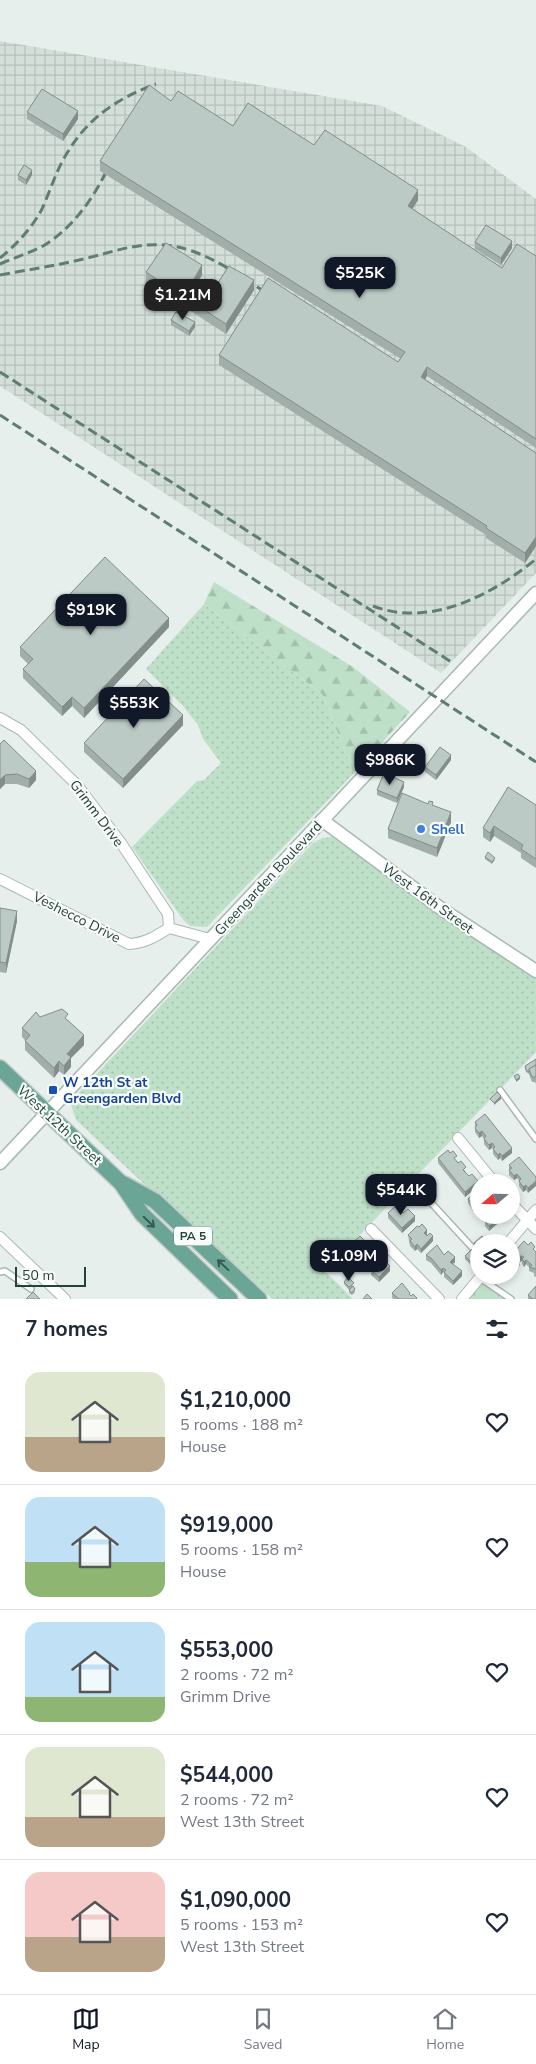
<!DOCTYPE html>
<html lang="en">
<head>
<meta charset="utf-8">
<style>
	:root { --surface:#fff; --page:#f6f6f7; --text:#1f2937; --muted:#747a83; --line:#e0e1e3; --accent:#111827 }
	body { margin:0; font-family:"Nunito Sans",sans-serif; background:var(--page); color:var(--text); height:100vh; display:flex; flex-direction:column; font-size:19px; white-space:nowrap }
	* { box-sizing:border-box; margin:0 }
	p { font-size:16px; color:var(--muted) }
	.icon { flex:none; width:28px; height:28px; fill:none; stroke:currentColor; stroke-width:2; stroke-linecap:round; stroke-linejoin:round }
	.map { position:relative; height:1299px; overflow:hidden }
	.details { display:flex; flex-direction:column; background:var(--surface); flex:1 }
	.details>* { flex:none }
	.needle { width:32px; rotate:250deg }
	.fabs { position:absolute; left:470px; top:1174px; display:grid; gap:10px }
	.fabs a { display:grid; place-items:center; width:50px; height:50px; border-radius:50%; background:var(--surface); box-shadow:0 2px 8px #0003; font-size:25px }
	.scale { position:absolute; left:15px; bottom:12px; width:71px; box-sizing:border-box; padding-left:5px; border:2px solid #24423a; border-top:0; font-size:14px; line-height:18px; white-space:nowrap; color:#24423a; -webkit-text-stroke:4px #f7fbf9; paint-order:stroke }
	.price { position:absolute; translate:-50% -42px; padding:0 11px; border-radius:10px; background:var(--accent); color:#fff; font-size:16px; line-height:32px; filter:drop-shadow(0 1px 2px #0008) }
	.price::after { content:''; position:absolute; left:50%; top:30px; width:15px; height:11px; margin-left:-8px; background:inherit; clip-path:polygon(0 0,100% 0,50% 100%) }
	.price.current { background:#222; color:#fff }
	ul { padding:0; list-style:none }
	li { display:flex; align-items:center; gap:15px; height:125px; padding:0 25px }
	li+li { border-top:1px solid var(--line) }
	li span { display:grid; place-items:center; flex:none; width:140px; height:100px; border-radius:15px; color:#555 }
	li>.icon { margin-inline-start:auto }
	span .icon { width:60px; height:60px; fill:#fffc; stroke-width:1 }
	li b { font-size:21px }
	h2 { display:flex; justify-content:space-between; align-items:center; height:60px; padding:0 25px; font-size:21px }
	.menu { display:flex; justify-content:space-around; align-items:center; height:70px; border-top:1px solid var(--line); background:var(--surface); font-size:14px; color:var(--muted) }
	.menu a { display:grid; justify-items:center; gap:2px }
	.menu .current { color:var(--accent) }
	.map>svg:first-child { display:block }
</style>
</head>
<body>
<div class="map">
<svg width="536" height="1299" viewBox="0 0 536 1299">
	<defs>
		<pattern id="industrial-grid" width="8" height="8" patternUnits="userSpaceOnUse" patternTransform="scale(1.25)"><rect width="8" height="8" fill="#d4dfda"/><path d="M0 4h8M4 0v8" fill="none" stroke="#b6c1bc"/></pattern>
		<pattern id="grass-dots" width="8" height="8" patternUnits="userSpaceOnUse" patternTransform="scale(1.25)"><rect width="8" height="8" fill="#bfe0c8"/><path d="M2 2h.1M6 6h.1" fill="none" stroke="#a4c1ad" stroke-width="1.8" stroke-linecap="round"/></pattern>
		<pattern id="forest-firs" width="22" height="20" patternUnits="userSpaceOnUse" patternTransform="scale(1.25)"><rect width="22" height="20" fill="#bfe0c8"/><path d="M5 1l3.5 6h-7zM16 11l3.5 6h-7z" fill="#a4c1ad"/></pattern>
		<pattern id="park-tufts" width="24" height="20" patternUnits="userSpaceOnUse" patternTransform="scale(1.25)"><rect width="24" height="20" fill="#bfe0c8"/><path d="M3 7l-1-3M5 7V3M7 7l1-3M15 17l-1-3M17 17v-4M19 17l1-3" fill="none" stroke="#a4c1ad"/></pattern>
	</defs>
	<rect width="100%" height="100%" fill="#e6efeb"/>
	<path fill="url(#industrial-grid)" d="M 0,41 L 382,106 L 466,147 L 536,199 L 536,573 L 441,673 L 0,386 Z"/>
	<g fill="url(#grass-dots)">
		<path d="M 204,604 L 322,694 L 354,773 L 207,927 L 190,926 L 184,921 L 132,847 L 197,781 L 204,780 L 221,763 L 203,739 L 198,725 L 183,706 L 146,669 Z"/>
		<path d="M 332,837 L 438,914 L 536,977 L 536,1052 L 325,1271 L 353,1299 L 272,1299 L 268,1295 L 262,1295 L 76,1120 L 71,1105 L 76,1096 L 313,843 L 322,838 Z"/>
	</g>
	<path fill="url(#forest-firs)" d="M 214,582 L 353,667 L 410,712 L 354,773 L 322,694 L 204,604 Z"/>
	<path fill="url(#park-tufts)" d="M 482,1284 L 507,1299 L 469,1299 Z"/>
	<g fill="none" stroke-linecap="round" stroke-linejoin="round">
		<g stroke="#a8b8b2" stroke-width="8">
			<g id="service">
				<path d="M 500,1090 L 536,1139"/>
				<path d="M 413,1183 L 479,1255"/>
				<path d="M 0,1272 L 5,1271 L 31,1289"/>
				<path d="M 480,1278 L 511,1299"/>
			</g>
		</g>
		<g stroke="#a8b8b2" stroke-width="12">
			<g id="minor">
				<path d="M 0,718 L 21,730 L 78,786 L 121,843 L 168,914 L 169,928"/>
				<path d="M 0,879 L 129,944 C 145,943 155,937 169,928 L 210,939"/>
				<path d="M 458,1138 L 494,1182"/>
				<path d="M 511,1203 L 536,1229"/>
				<path d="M 371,1229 L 439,1299"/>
				<path d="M 0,1237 L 65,1299"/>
				<path d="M 509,1242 L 536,1210"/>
				<path d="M 462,1299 L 482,1275"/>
			</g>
		</g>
		<g stroke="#a8b8b2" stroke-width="15">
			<g id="tertiary">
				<path d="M 322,820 L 443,910 L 536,971"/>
				<path d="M 0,1163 L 536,593"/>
			</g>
		</g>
		<g stroke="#c2cac8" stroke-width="18">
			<g id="primary">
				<path d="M 0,1068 L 121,1183 L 142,1214 L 230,1299"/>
				<path d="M 124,1184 L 155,1201 L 259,1299"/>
			</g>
		</g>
		<use href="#service" stroke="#fff" stroke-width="5"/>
		<use href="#minor" stroke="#fff" stroke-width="10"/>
		<use href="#tertiary" stroke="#fff" stroke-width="12"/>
		<use href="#primary" stroke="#6aa596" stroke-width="15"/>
		<g stroke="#5f7d75" stroke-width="3" stroke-dasharray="10 5" stroke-linecap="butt">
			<path d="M 0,258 C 16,245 32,228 42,209 C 51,189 57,168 69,150 C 89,117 120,97 156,84"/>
			<path d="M 0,264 C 14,258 29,253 43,246 C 70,230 91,202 105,174"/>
			<path d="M 0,275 C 27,270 53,266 79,260 C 120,251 148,236 192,251 C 218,260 242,277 265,292"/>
			<path d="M 0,372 L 453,663"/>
			<path d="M 0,415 L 536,762"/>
			<path d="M 373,606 C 430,628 492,595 536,559"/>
		</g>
	</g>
	<g fill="#a1aea9">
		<path d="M 171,101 L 233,126 L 314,145 L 418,200 L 412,209 L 502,268 L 536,256 L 536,448 L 427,376 L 425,379 L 536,453 L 536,546 L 525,563 L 486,538 L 486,535 L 219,365 L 219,355 L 398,362 L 401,359 L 100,171 L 100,161 Z"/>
		<path d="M 27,112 L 78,119 L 63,141 L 27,119 Z"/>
		<path d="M 18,175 L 32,175 L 26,185 L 18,180 Z"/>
		<path d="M 475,242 L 512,248 L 501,265 L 475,249 Z"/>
		<path d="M 146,272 L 202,275 L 198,281 L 213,290 L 254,290 L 226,334 L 146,282 Z"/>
		<path d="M 171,320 L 195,327 L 189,336 L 171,325 Z"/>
		<path d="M 169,627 L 84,718 L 72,706 L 62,716 L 23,678 L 23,669 L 28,664 L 20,656 L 20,647 Z"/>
		<path d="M 183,725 L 123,788 L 84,752 L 84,743 Z"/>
		<path d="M 0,744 L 36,780 L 29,788 L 17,784 L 5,784 L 0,789 Z"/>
		<path d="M 451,760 L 436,780 L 425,772 L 425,767 Z"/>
		<path d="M 404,787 L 397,803 L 377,795 L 377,790 Z"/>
		<path d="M 536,805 L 536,868 L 521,858 L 521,853 L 494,836 L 490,842 L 483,837 L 483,828 Z"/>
		<path d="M 451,822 L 437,857 L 388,838 L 388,829 Z"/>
		<path d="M 485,857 L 495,860 L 492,864 L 485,859 Z"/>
		<path d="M 0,908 L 17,921 L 6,973 L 0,972 Z"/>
		<path d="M 40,1017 L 68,1020 L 84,1045 L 71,1058 L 71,1067 L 64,1075 L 59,1071 L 54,1078 L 25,1050 L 25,1040 L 22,1037 L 22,1028 Z"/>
		<path d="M 536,1060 L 536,1084 L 535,1082 L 532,1082 L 529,1074 L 526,1072 L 525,1068 L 525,1066 Z"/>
		<path d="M 475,1122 L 512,1153 L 502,1161 L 500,1158 L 498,1160 L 493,1154 L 493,1149 L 492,1148 L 489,1150 L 484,1144 L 484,1139 L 482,1136 L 479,1138 L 475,1132 Z"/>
		<path d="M 438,1158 L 457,1161 L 466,1172 L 466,1173 L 478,1186 L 465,1197 L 438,1163 Z"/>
		<path d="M 509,1165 L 536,1177 L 528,1193 L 526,1190 L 523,1192 L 519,1186 L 519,1181 L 517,1178 L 514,1180 L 509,1175 Z"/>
		<path d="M 479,1189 L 479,1212 L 476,1209 L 473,1211 L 468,1203 L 468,1199 Z"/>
		<path d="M 412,1191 L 422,1197 L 418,1201 L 412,1194 Z"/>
		<path d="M 401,1210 L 401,1211 L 403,1213 L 415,1221 L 402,1233 L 388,1218 L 388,1213 Z"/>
		<path d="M 481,1215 L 504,1215 L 504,1218 L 489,1231 L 485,1226 L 485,1221 Z"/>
		<path d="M 408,1235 L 427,1235 L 426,1235 L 433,1241 L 421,1253 L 417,1249 L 415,1251 L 410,1246 Z"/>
		<path d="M 479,1242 L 479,1251 L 474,1246 L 474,1243 Z"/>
		<path d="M 528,1245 L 536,1252 L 536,1277 L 534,1276 L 534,1273 L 529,1271 L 529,1267 L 526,1264 L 524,1267 L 522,1264 L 522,1261 L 520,1262 L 520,1265 L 511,1274 L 511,1247 L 516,1252 L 516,1250 Z"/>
		<path d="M 348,1247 L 366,1247 L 356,1260 L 348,1252 Z"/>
		<path d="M 426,1255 L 444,1255 L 455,1262 L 453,1264 L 462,1276 L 453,1285 L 444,1277 L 444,1273 L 443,1272 L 441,1275 L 431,1263 L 426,1260 Z"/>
		<path d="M 465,1256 L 478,1259 L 472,1266 L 465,1259 Z"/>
		<path d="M 360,1259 L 379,1260 L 368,1272 L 360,1264 Z"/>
		<path d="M 371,1270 L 390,1271 L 379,1282 L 371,1275 Z"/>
		<path d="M 502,1275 L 510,1275 L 506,1279 Z"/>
		<path d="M 344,1282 L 354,1286 L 353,1287 L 355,1292 L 352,1295 L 349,1293 L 349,1290 L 344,1284 Z"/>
		<path d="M 392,1293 L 410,1296 L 417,1299 L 394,1299 L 392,1298 Z"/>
		<path d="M 528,1295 L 536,1299 L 528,1299 Z"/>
	</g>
	<g fill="#838d89">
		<path d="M 78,111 L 78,119 L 63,141 L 63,134 Z"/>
		<path d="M 32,170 L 32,175 L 26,185 L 26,180 Z"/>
		<path d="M 418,190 L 418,200 L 408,216 L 408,206 Z"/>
		<path d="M 512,241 L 512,248 L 501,265 L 501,258 Z"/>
		<path d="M 202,265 L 202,275 L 194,288 L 194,279 Z"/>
		<path d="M 254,280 L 254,290 L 226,334 L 226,324 Z"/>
		<path d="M 195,322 L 195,327 L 189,336 L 189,331 Z"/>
		<path d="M 427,367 L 427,376 L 421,386 L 421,377 Z"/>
		<path d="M 536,537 L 536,546 L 525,563 L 525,553 Z"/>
		<path d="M 169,618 L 169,627 L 84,718 L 84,708 Z"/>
		<path d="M 72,697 L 72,706 L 62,716 L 62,707 Z"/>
		<path d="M 183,715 L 183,725 L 123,788 L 123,779 Z"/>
		<path d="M 451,755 L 451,760 L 436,780 L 436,775 Z"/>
		<path d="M 36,771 L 36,780 L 29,788 L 29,779 Z"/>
		<path d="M 5,775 L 5,784 L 0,789 L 0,780 Z"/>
		<path d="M 404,782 L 404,787 L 397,803 L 397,798 Z"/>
		<path d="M 451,812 L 451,822 L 437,857 L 437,848 Z"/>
		<path d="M 494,826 L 494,836 L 490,842 L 490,833 Z"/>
		<path d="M 17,911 L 17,921 L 6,973 L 6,963 Z"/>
		<path d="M 84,1035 L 84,1045 L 71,1058 L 71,1067 L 64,1075 L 64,1066 L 67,1054 Z"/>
		<path d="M 59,1061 L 59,1071 L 54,1078 L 54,1068 Z"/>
		<path d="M 520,1077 L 520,1079 L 516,1082 L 516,1080 Z"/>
		<path d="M 501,1096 L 501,1099 L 494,1105 L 494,1103 Z"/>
		<path d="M 482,1131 L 482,1136 L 479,1138 L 479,1133 Z"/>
		<path d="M 492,1143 L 492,1148 L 489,1150 L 489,1145 Z"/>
		<path d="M 512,1148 L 512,1153 L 502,1161 L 502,1156 Z"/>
		<path d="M 500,1153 L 500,1158 L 498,1160 L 498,1155 Z"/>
		<path d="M 517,1174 L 517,1178 L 514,1180 L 514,1176 Z"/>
		<path d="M 478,1181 L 478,1186 L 465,1197 L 465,1192 Z"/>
		<path d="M 536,1181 L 536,1186 L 528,1193 L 528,1188 Z"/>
		<path d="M 526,1185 L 526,1190 L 523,1192 L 523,1187 Z"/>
		<path d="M 476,1204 L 476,1209 L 473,1211 L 473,1206 Z"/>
		<path d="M 502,1215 L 504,1215 L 504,1218 L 489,1231 L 489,1226 Z"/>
		<path d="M 415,1216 L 415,1221 L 402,1233 L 402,1228 Z"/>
		<path d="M 427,1230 L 427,1235 L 424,1238 L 424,1233 Z"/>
		<path d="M 433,1236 L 433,1241 L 421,1253 L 421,1249 Z"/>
		<path d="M 366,1242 L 366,1247 L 356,1260 L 356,1255 Z"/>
		<path d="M 417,1244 L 417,1249 L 415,1251 L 415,1247 Z"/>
		<path d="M 379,1255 L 379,1260 L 368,1272 L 368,1267 Z"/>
		<path d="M 520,1255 L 522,1256 L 522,1260 L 520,1262 L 520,1265 L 511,1274 L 511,1264 Z"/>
		<path d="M 478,1256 L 478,1259 L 472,1266 L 472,1263 Z"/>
		<path d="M 455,1257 L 455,1262 L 450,1267 L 450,1262 Z"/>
		<path d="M 526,1260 L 526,1264 L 524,1267 L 524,1262 Z"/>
		<path d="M 390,1266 L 390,1271 L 379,1282 L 379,1277 Z"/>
		<path d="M 443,1268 L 443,1272 L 441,1275 L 441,1270 Z"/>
		<path d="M 462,1271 L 462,1276 L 453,1285 L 453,1281 Z"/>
		<path d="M 506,1275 L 510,1275 L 506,1279 Z"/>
	</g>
	<g fill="#bbcac4" stroke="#838d89">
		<path d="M 149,85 L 171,101 L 178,91 L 233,126 L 248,103 L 314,145 L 325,130 L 418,190 L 408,206 L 502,268 L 517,244 L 536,256 L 536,439 L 427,367 L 421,377 L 536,453 L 536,537 L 525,553 L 486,528 L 487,526 L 219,355 L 268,278 L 398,362 L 405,352 L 100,161 Z"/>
		<path d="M 42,89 L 78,111 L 63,134 L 27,112 Z"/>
		<path d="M 24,165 L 32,170 L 26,180 L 18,175 Z"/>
		<path d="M 486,225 L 512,241 L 501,258 L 475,242 Z"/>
		<path d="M 166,243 L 202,265 L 194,279 L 205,286 L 208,283 L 213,290 L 229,266 L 254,280 L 226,324 L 146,272 Z"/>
		<path d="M 176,312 L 195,322 L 189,331 L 171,320 Z"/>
		<path d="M 105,557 L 169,618 L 84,708 L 72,697 L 62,707 L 23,669 L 33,659 L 20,647 Z"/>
		<path d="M 144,679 L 183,715 L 123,779 L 84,743 Z"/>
		<path d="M 4,740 L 36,771 L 29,779 L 17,774 L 5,775 L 0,780 L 0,744 Z"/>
		<path d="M 440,747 L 451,755 L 436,775 L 425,767 Z"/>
		<path d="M 384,773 L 404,782 L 397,798 L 377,790 Z"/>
		<path d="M 508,787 L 536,805 L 536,859 L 521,849 L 523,845 L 494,826 L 490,833 L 483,828 Z"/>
		<path d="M 402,793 L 428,804 L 429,801 L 433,802 L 432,805 L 451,812 L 437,848 L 388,829 Z"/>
		<path d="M 488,852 L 495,858 L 492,862 L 485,857 Z"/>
		<path d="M 0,908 L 17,911 L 6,963 L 0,962 Z"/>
		<path d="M 62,1009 L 68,1014 L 65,1018 L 84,1035 L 67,1054 L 71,1057 L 64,1066 L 59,1061 L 54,1068 L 25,1041 L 30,1035 L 22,1028 L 36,1012 L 40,1017 Z"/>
		<path d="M 536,1059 L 536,1065 L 529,1069 L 529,1072 L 526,1070 L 525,1066 Z"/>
		<path d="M 536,1065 L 536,1076 L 535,1077 L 532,1077 L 529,1069 Z"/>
		<path d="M 518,1074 L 520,1077 L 516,1080 L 514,1076 Z"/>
		<path d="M 497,1092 L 501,1096 L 494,1103 L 490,1099 Z"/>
		<path d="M 485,1114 L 512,1148 L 502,1156 L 500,1153 L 498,1155 L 493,1149 L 495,1147 L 492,1143 L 489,1145 L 484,1139 L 486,1136 L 482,1131 L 479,1133 L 475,1128 L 477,1125 L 475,1122 Z"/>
		<path d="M 448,1150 L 450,1153 L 453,1151 L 457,1156 L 454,1158 L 458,1163 L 461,1161 L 466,1167 L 463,1170 L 469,1176 L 472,1174 L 478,1181 L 465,1192 L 438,1158 Z"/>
		<path d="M 519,1157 L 536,1177 L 536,1181 L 528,1188 L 526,1185 L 523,1187 L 519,1181 L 521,1179 L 517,1174 L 514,1176 L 509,1170 L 512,1168 L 509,1165 Z"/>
		<path d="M 416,1188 L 422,1195 L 418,1198 L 412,1191 Z"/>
		<path d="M 479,1189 L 479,1208 L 476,1204 L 473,1206 L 468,1199 Z"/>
		<path d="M 425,1199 L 428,1203 L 424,1206 L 421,1203 Z"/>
		<path d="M 399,1203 L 401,1206 L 399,1207 L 400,1210 L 403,1213 L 408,1209 L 415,1216 L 402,1228 L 388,1213 Z"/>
		<path d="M 485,1215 L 502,1215 L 489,1226 L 485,1221 L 488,1219 Z"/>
		<path d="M 422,1224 L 427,1230 L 424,1233 L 427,1236 L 430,1233 L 433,1236 L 421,1249 L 417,1244 L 415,1247 L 410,1241 L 412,1239 L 408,1235 L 417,1226 L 419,1227 Z"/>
		<path d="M 360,1236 L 366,1242 L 356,1255 L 348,1247 Z"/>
		<path d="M 482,1236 L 488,1242 L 479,1242 L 479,1248 L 474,1243 Z"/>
		<path d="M 524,1241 L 528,1245 L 531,1242 L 535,1247 L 533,1249 L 536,1252 L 536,1269 L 529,1267 L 532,1265 L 526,1260 L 524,1262 L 522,1259 L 524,1257 L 522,1256 L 520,1257 L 520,1255 L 518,1254 L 519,1253 L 516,1250 Z"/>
		<path d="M 437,1245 L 444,1255 L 448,1251 L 455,1257 L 450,1262 L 462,1271 L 453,1281 L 444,1272 L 446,1270 L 443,1268 L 441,1270 L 431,1258 L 426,1255 Z"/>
		<path d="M 511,1247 L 520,1255 L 511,1264 Z"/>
		<path d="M 372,1248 L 379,1255 L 368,1267 L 360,1259 Z"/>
		<path d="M 472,1249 L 478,1256 L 472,1263 L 465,1256 Z"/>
		<path d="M 383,1259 L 390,1266 L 379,1277 L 371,1270 Z"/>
		<path d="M 348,1277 L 354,1283 L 349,1287 L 344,1282 Z"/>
		<path d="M 402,1283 L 410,1293 L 409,1294 L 411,1296 L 413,1294 L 417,1298 L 416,1299 L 399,1299 L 392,1293 Z"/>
		<path d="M 353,1286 L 355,1289 L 352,1293 L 349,1290 Z"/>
		<path d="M 536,1286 L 536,1299 L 533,1299 L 528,1295 Z"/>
		<path d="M 33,1292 L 40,1299 L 26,1299 Z"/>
		<path d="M 367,1294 L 372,1299 L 363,1299 Z"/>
	</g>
	<defs><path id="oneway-shaft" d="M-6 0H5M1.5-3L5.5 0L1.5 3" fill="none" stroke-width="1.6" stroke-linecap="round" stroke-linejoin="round" transform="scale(1.25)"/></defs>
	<g stroke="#365b51">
		<use href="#oneway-shaft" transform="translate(149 1222) rotate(44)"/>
		<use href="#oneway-shaft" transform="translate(223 1265) rotate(-137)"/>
	</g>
	<circle fill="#3f7fe0" stroke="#f7fbf9" stroke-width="2" cx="421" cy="829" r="5"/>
	<rect fill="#1a4fb4" stroke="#f7fbf9" stroke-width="2" x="48" y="1085" width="10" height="10" rx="2.5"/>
	<g text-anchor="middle" stroke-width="4.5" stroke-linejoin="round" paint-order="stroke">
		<rect fill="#f7fbf9" stroke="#637a73" stroke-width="1" x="174" y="1226.5" width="38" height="19" rx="4"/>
		<g font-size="12" font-weight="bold" fill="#24423a">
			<text x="193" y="1240">PA 5</text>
		</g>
		<g font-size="14" fill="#24423a" stroke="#f7fbf9">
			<text transform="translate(97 813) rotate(53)" y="5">Grimm Drive</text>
			<text transform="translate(268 878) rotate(-47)" y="5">Greengarden Boulevard</text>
			<text transform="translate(428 898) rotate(36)" y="5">West 16th Street</text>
			<text transform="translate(77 917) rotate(27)" y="5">Veshecco Drive</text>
			<text transform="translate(60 1125) rotate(43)" y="5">West 12th Street</text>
		</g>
		<g font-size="14" font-weight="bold" fill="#366cbe" stroke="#f7fbf9" text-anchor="start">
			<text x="431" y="834">Shell</text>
		</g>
		<g font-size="14" font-weight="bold" fill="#164399" stroke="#f7fbf9" text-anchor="start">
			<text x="63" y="1087">W 12th St at<tspan x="63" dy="16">Greengarden Blvd</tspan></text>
		</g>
	</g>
</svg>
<div class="fabs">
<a><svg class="needle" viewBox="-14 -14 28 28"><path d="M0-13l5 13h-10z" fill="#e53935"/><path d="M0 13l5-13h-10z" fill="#747a83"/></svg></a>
<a><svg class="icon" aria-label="layers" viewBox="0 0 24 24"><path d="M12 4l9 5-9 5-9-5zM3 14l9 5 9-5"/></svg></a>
</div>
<div class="scale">50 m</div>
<b class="price" style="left:360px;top:299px">$525K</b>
<b class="price current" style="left:183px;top:321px">$1.21M</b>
<b class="price" style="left:91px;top:636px">$919K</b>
<b class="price" style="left:134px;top:729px">$553K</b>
<b class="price" style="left:390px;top:786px">$986K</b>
<b class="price" style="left:401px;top:1216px">$544K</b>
<b class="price" style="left:349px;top:1282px">$1.09M</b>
</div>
<section class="details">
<h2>7 homes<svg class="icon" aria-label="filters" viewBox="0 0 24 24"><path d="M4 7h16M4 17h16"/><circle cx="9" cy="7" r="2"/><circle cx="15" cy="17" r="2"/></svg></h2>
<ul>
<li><span style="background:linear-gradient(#dfe7d0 65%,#b9a48a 0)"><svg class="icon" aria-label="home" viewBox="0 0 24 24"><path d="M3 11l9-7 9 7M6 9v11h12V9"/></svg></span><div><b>$1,210,000</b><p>5 rooms · 188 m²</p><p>House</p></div><svg class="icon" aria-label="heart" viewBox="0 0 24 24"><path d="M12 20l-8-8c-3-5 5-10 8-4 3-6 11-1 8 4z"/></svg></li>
<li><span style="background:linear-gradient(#bfe0f5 65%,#8fb573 0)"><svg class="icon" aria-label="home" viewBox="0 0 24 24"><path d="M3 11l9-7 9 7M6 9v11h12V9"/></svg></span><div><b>$919,000</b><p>5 rooms · 158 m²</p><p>House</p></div><svg class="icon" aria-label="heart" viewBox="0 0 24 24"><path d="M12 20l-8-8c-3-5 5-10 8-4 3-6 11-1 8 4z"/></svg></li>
<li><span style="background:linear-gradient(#bfe0f5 75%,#8fb573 0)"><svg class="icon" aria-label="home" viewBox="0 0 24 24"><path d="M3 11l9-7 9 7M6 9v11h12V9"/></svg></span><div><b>$553,000</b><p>2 rooms · 72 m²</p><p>Grimm Drive</p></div><svg class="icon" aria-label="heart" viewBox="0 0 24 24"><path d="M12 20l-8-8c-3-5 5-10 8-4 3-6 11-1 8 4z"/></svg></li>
<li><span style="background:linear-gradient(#dfe7d0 70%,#b9a48a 0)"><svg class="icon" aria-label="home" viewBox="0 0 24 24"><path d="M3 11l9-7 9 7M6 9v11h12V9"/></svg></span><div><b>$544,000</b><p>2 rooms · 72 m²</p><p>West 13th Street</p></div><svg class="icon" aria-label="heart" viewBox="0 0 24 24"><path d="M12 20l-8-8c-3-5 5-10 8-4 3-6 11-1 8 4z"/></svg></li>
<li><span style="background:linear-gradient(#f6c9c9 65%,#b9a48a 0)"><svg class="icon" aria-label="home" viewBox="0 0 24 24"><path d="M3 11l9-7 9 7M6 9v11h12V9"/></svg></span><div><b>$1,090,000</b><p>5 rooms · 153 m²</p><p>West 13th Street</p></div><svg class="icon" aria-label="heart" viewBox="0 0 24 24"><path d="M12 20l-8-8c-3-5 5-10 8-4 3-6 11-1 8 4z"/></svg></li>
</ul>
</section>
<nav class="menu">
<a class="current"><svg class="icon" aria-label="map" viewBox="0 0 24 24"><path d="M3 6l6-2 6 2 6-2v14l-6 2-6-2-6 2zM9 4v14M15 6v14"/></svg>Map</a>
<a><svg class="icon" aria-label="saved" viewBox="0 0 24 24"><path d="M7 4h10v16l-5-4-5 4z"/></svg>Saved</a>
<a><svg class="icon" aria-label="home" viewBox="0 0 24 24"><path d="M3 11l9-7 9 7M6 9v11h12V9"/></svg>Home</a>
</nav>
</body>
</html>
